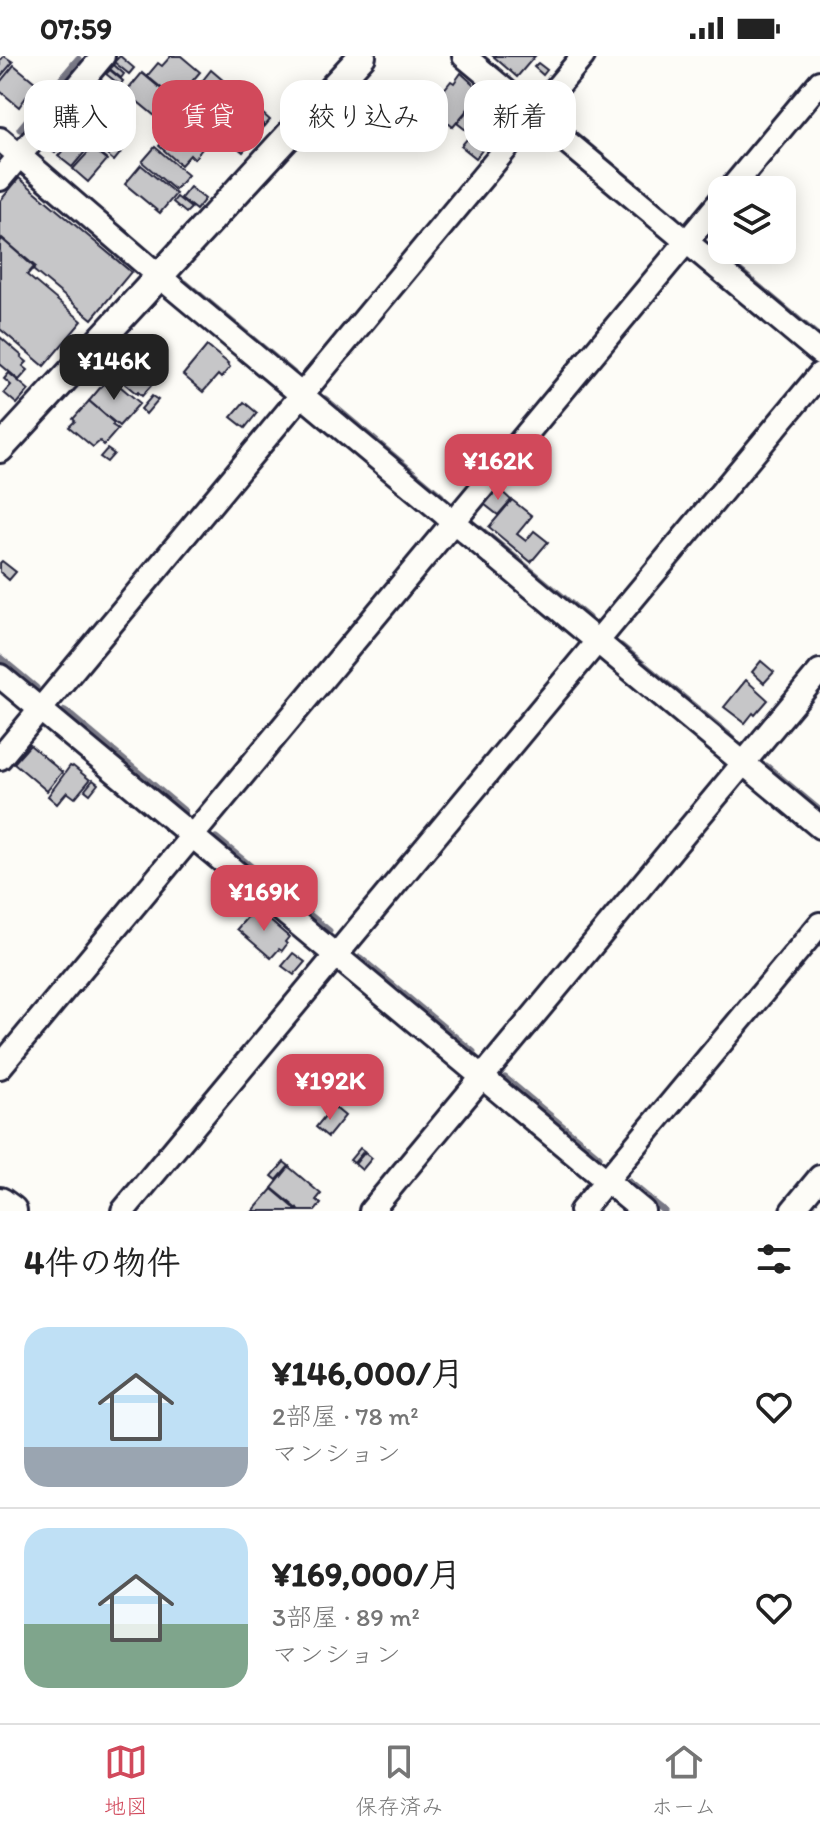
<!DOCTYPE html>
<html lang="ja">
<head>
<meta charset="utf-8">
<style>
	:root { --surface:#fff; --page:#f6f6f6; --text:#222; --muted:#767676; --line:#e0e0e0; --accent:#d1495b }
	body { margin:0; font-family:Itim,"Klee One",sans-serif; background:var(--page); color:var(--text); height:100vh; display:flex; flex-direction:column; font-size:30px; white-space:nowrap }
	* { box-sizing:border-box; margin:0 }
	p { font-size:26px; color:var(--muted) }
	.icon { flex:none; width:44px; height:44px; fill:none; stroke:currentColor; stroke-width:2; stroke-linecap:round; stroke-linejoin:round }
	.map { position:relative; height:1155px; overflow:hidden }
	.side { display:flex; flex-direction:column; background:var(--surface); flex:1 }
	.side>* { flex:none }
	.guide { position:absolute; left:24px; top:24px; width:772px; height:72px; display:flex; gap:16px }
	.tools { position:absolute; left:708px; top:120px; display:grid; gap:16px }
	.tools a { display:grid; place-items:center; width:88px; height:88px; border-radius:16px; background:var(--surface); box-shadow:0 4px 20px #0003; font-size:40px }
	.price { position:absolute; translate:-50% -68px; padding:0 18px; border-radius:16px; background:var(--accent); color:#fff; font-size:26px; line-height:52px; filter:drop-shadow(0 2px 4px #0008) }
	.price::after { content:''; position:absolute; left:50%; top:48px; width:24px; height:18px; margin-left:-12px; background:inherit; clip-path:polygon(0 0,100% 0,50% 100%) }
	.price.active { background:#222; color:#fff }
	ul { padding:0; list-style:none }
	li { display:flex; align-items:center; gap:24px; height:200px; padding:0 24px }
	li+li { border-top:2px solid var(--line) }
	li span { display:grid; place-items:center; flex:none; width:224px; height:160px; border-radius:24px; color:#555 }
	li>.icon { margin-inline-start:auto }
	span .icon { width:96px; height:96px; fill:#fffc; stroke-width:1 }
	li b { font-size:34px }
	h2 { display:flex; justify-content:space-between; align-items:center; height:96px; padding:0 24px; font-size:34px }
	.pill { padding:0 28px; border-radius:24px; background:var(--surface); box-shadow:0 4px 20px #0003; font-size:28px; line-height:72px }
	.pill.active { background:var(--accent); color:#fff }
	.status { display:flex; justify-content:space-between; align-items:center; height:56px; padding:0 40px; background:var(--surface); direction:ltr }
	.status svg { height:22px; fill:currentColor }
	.dock { display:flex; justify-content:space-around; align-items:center; height:112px; border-top:2px solid var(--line); background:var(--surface); font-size:22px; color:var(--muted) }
	.dock a { display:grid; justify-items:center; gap:4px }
	.dock .active { color:var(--accent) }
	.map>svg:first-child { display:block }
</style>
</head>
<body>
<div class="status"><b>07:59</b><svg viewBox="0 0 49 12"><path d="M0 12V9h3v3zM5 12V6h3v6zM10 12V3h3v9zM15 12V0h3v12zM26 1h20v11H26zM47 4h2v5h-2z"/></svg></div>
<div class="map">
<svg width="820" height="1155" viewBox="0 0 820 1155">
	<rect width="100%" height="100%" fill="#fdfcf7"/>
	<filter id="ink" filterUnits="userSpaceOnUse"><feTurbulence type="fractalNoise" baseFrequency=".0125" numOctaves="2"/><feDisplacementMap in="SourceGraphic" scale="16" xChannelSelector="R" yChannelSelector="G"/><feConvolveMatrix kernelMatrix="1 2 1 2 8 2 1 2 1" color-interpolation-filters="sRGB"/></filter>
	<g filter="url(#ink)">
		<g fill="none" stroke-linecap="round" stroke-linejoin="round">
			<g stroke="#787885" stroke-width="7">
				<path d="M 560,66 L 675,162"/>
				<path d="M 20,73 L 78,3"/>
				<path d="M 711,191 L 819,281"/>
				<path d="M 185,227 L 293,317"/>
				<path d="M 325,343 L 441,440"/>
				<path d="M 479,472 L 588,562"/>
				<path d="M 621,590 L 732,682"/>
				<path d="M 0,602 L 36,632"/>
				<path d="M 65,655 L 184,755"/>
				<path d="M 766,710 L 820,755"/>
				<path d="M 216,782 L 329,875"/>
				<path d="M 360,902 L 473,996"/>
				<path d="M 505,1022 L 599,1101"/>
				<path d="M 629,1126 L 664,1155"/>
			</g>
		</g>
		<g fill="#c6c6c8" stroke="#22223b" stroke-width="2">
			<path d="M 4,0 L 13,6 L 0,21 L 0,5 Z"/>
			<path d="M 120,0 L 134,12 L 129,18 L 114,6 Z"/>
			<path d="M 171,0 L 181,0 L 200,16 L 176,44 L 147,20 L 158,7 L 162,10 Z"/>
			<path d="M 493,0 L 535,0 L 517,21 Z"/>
			<path d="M 538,7 L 547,14 L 543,19 L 534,11 Z"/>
			<path d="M 14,9 L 36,27 L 19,51 L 0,35 L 0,26 Z"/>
			<path d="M 114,9 L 124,18 L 121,22 L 110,13 Z"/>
			<path d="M 110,14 L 123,25 L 120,29 L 106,18 Z"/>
			<path d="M 211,14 L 225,26 L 221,31 L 229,37 L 201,70 L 181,52 Z"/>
			<path d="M 142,17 L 177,46 L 161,65 L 126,36 Z"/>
			<path d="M 461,17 L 482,36 L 453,71 L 431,53 L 445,37 L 443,35 L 451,25 L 454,27 Z"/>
			<path d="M 238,37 L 251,48 L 246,54 L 232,43 Z"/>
			<path d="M 83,44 L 96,55 L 86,67 L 73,55 Z"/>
			<path d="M 473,48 L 482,55 L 466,74 L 457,67 Z"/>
			<path d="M 253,49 L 270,64 L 265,70 L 248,55 Z"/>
			<path d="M 244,55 L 264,71 L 243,96 L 223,80 Z"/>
			<path d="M 100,58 L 131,84 L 114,105 L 81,77 Z"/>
			<path d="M 70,61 L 80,69 L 75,76 L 65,67 Z"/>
			<path d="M 183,61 L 210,83 L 194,103 L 190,99 L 181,109 L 159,90 Z"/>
			<path d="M 483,67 L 495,77 L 476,102 L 461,90 L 479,69 L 481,70 Z"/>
			<path d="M 65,70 L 72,76 L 55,97 L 47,91 Z"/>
			<path d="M 76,79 L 90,90 L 72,111 L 58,100 Z"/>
			<path d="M 155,91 L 188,119 L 175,134 L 142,106 Z"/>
			<path d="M 92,92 L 107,104 L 88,126 L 73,113 Z"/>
			<path d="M 141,109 L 176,138 L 160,157 L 125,128 Z"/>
			<path d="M 19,122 L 131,216 L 92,263 L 33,214 L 36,211 L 2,182 L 0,185 L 0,145 Z"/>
			<path d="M 190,131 L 205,143 L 196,154 L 181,142 Z"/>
			<path d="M 177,141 L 191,152 L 186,157 L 173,146 Z"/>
			<path d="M 2,183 L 34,211 L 27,219 L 82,265 L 44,310 L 0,273 L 0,186 Z"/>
			<path d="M 0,281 L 22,300 L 21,301 L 27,306 L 23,310 L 28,314 L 19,324 L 0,308 Z"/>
			<path d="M 207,290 L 228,307 L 227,308 L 230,311 L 221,322 L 218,319 L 203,336 L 183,319 Z"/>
			<path d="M 132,295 L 135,297 L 136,295 L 162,317 L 142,340 L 138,336 L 137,338 L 112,317 Z"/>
			<path d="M 107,316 L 108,323 L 93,326 L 91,318 Z"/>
			<path d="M 9,317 L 29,334 L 17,348 L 4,337 L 11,329 L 4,323 Z"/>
			<path d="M 106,325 L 112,330 L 115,326 L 140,347 L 119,370 L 89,345 Z"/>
			<path d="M 152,340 L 158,344 L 146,358 L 141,353 Z"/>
			<path d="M 89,345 L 114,367 L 112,369 L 118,373 L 104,389 L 100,385 L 93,391 L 69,371 L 75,365 L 73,363 Z"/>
			<path d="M 244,346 L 257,357 L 245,372 L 231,361 Z"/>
			<path d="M 107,393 L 114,398 L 107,406 L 100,401 Z"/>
			<path d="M 498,432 L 511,444 L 498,459 L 484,448 Z"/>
			<path d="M 512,444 L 532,460 L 517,478 L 526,485 L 534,475 L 548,486 L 531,506 L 489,471 Z"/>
			<path d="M 2,505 L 16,516 L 9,524 L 0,516 L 0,507 Z"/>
			<path d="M 761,605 L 774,616 L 764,627 L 752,616 Z"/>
			<path d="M 746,624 L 768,644 L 755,659 L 753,657 L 745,667 L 724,651 Z"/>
			<path d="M 30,689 L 62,716 L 47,735 L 14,707 Z"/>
			<path d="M 70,710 L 72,711 L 73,710 L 90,724 L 75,742 L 67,736 L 57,748 L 48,740 Z"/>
			<path d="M 93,724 L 98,728 L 90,738 L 85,734 Z"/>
			<path d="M 255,852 L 289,881 L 285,886 L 287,888 L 282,895 L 279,893 L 271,902 L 237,873 Z"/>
			<path d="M 293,897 L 305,906 L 294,919 L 282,910 Z"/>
			<path d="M 333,1050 L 345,1060 L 328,1081 L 316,1071 Z"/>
			<path d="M 360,1092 L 364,1095 L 354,1107 L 350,1104 Z"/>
			<path d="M 365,1096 L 372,1102 L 362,1114 L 355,1108 Z"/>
			<path d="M 284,1106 L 289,1110 L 277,1124 L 272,1120 Z"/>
			<path d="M 289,1111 L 321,1138 L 316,1144 L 321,1148 L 315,1155 L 300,1155 L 272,1132 Z"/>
			<path d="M 272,1133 L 298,1155 L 253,1155 Z"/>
		</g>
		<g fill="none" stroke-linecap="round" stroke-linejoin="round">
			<g stroke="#22223b" stroke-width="28">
				<g id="minor">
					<path d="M 464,0 L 820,297"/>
					<path d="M 0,83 L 159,220 L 820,771"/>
					<path d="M 0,123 L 103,0"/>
					<path d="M 730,134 L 820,26"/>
					<path d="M 0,620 L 643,1155"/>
					<path d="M 0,702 L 583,0"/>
					<path d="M 0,1011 L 722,143"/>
					<path d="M 123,1155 L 820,318"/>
					<path d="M 371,1155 L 820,615"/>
					<path d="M 581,1155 L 820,868"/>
					<path d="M 792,1155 L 820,1121"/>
				</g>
			</g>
			<g stroke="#22223b" stroke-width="32">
				<path id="tertiary" d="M 0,393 L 362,0"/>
			</g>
			<g stroke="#22223b" stroke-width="36">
				<path id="secondary" d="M 0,1147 L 11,1155"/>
			</g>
			<use href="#minor" stroke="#fdfcf7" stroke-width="22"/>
			<use href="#tertiary" stroke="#fdfcf7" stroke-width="26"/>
			<use href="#secondary" stroke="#fdfcf7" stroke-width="30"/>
		</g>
	</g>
</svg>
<div class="tools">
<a><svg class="icon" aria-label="layers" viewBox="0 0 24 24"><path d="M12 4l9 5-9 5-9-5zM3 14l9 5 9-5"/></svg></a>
</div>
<b class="price active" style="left:114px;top:346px">¥146K</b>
<b class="price" style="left:498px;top:446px">¥162K</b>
<b class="price" style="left:264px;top:877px">¥169K</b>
<b class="price" style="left:330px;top:1066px">¥192K</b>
<div class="guide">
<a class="pill">購入</a>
<a class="pill active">賃貸</a>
<a class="pill">絞り込み</a>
<a class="pill">新着</a>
</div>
</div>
<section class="side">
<h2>4件の物件<svg class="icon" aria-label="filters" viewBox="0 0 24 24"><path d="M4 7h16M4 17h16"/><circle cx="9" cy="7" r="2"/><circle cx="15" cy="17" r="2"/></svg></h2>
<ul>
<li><span style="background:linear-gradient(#bfe0f5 75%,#9aa5b1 0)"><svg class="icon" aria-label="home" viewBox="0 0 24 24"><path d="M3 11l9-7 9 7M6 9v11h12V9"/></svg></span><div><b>¥146,000/月</b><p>2部屋 · 78 m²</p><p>マンション</p></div><svg class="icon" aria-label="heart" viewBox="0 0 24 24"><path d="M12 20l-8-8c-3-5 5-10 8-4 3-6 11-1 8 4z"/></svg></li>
<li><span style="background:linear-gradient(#bfe0f5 60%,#7fa58c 0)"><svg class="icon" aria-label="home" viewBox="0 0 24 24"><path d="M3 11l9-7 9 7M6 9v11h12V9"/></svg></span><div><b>¥169,000/月</b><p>3部屋 · 89 m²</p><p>マンション</p></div><svg class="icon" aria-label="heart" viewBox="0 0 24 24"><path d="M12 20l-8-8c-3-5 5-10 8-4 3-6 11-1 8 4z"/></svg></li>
</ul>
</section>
<nav class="dock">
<a class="active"><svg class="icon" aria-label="map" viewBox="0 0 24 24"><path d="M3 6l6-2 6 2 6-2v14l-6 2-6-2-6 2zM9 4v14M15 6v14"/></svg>地図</a>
<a><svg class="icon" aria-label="saved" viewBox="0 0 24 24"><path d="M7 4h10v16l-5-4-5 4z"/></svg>保存済み</a>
<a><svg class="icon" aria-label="home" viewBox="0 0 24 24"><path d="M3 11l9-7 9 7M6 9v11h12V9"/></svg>ホーム</a>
</nav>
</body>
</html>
